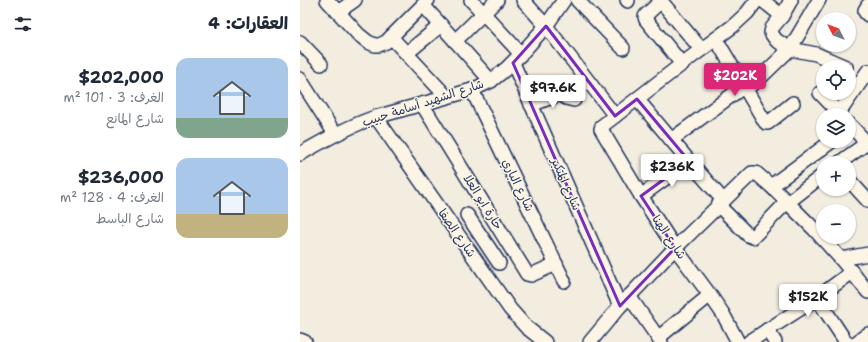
<!DOCTYPE html>
<html lang="ar">
<head>
<meta charset="utf-8">
<style>
	:root { --surface:#fff; --page:#f2f2f3; --text:#1f2937; --muted:#747a83; --accent:#db2777 }
	body { margin:0; font-family:"Shantell Sans","Playpen Sans Arabic",sans-serif; background:var(--page); color:var(--text); direction:rtl; height:100vh; display:flex; flex-direction:column; font-size:15px; white-space:nowrap }
	* { box-sizing:border-box; margin:0 }
	p { font-size:13px; color:var(--muted) }
	.icon { flex:none; width:22px; height:22px; fill:none; stroke:currentColor; stroke-width:2; stroke-linecap:round; stroke-linejoin:round }
	.map { position:relative; flex:1; overflow:hidden; direction:ltr }
	.details { display:flex; flex-direction:column; background:var(--surface); width:300px }
	.details>* { flex:none }
	.needle { width:26px; rotate:312deg }
	.tools { position:absolute; left:516px; top:12px; display:grid; gap:8px }
	.tools a { display:grid; place-items:center; width:40px; height:40px; border-radius:50%; background:var(--surface); box-shadow:0 1px 3px #0004; font-size:20px }
	.price { position:absolute; translate:-50% -34px; padding:0 9px; border-radius:4px; background:#fff; color:#222; font-size:13px; line-height:26px; filter:drop-shadow(0 1px 2px #0008) }
	.price::after { content:''; position:absolute; left:50%; top:24px; width:12px; height:9px; margin-left:-6px; background:inherit; clip-path:polygon(0 0,100% 0,50% 100%) }
	.price.active { background:var(--accent); color:#fff }
	ul { padding:0; list-style:none }
	li { display:flex; align-items:center; gap:12px; height:100px; padding:0 12px }
	li span { display:grid; place-items:center; flex:none; width:112px; height:80px; border-radius:12px; color:#555 }
	li>.icon { margin-inline-start:auto }
	span .icon { width:48px; height:48px; fill:#fffc; stroke-width:1 }
	li b { font-size:17px }
	h2 { display:flex; justify-content:space-between; align-items:center; height:48px; padding:0 12px; font-size:17px }
	main { display:flex; flex:1; min-height:0 }
	.map>svg:first-child { display:block }
</style>
</head>
<body>
<main>
<div class="map">
<svg width="568" height="342" viewBox="0 0 568 342">
	<rect width="100%" height="100%" fill="#f3ede0"/>
	<filter id="ink" filterUnits="userSpaceOnUse"><feTurbulence type="fractalNoise" baseFrequency=".025" numOctaves="2"/><feDisplacementMap in="SourceGraphic" scale="8" xChannelSelector="R" yChannelSelector="G"/><feConvolveMatrix kernelMatrix="1 2 1 2 8 2 1 2 1" color-interpolation-filters="sRGB"/></filter>
	<g filter="url(#ink)">
		<g fill="none" stroke-linecap="round" stroke-linejoin="round">
			<g stroke="#1b2f5e" stroke-width="16">
				<g id="street">
					<path d="M 27,0 L 58,34 L 68,42 L 75,45 L 79,45 L 86,42 L 128,0"/>
					<path d="M 171,0 L 221,54"/>
					<path d="M 223,0 L 246,26 L 315,116"/>
					<path d="M 277,0 L 323,48"/>
					<path d="M 327,0 L 328,1"/>
					<path d="M 360,0 L 401,49"/>
					<path d="M 462,0 L 482,16"/>
					<path d="M 491,0 L 482,16 L 472,28 L 471,33 L 476,40 L 490,49 L 516,54 L 546,67"/>
					<path d="M 361,1 L 346,15 L 345,17 L 346,20 L 382,64"/>
					<path d="M 123,5 L 191,81"/>
					<path d="M 568,5 L 565,10 L 565,12 L 568,15"/>
					<path d="M 38,12 L 55,0"/>
					<path d="M 91,37 L 146,96"/>
					<path d="M 416,39 L 465,122 L 466,123 L 468,123 L 493,103"/>
					<path d="M 155,41 L 197,0"/>
					<path d="M 0,42 L 21,64"/>
					<path d="M 107,53 L 141,25"/>
					<path d="M 213,63 L 320,306"/>
					<path d="M 0,79 L 35,134"/>
					<path d="M 172,90 L 264,281"/>
					<path d="M 445,90 L 462,76 L 490,49 L 519,0"/>
					<path d="M 520,93 L 541,115"/>
					<path d="M 337,99 L 389,161 L 423,200"/>
					<path d="M 122,104 L 227,274 L 231,275 L 256,264"/>
					<path d="M 231,105 L 257,95 L 261,95 L 266,98 L 274,100"/>
					<path d="M 539,113 L 568,71"/>
					<path d="M 76,117 L 210,309 L 226,327 L 245,342"/>
					<path d="M 549,124 L 568,144"/>
					<path d="M 371,140 L 443,87"/>
					<path d="M 0,154 C 25,140 49,126 76,117 L 172,90 L 191,81 L 207,68 L 221,54 L 246,26 L 264,0"/>
					<path d="M 539,163 L 567,143"/>
					<path d="M 549,180 L 568,201"/>
					<path d="M 471,186 L 532,141"/>
					<path d="M 341,196 L 389,161"/>
					<path d="M 418,205 L 448,235 L 453,237 L 482,207 L 523,175"/>
					<path d="M 167,215 L 199,263"/>
					<path d="M 541,259 L 568,254"/>
					<path d="M 329,296 L 361,342"/>
					<path d="M 517,298 L 546,342"/>
					<path d="M 467,330 L 475,342"/>
					<path d="M 358,338 L 410,295"/>
					<path d="M 0,340 L 5,342"/>
					<path d="M 290,342 L 320,306 L 375,248 L 452,173 L 456,173 L 471,186 L 514,229 L 541,259 L 568,292"/>
					<path d="M 438,342 L 423,314 L 410,295 L 375,248 L 341,196 L 301,129 L 302,126 L 382,64 L 433,26 L 447,13 L 457,0"/>
					<path d="M 449,342 L 517,298 L 552,272"/>
					<path d="M 557,342 L 568,334"/>
				</g>
			</g>
			<use href="#street" stroke="#fcf5e5" stroke-width="13"/>
		</g>
	</g>
	<path fill="none" stroke="#7b2cbf" stroke-width="3" stroke-linejoin="round" d="M 246,26 L 315,116 L 337,99 L 389,161 L 341,196 L 375,248 L 320,306 L 213,63 Z"/>
	<g text-anchor="middle" stroke-width="3" stroke-linejoin="round" paint-order="stroke">
		<g font-size="12" fill="#1b2f5e" stroke="#fcf5e5">
			<text transform="translate(123 103) rotate(-18)" y="4">شارع الشهيد أسامة حبيب</text>
			<text transform="translate(266 184) rotate(66)" y="4">شارع المتكبر</text>
			<text transform="translate(218 185) rotate(64)" y="4">شارع الباري</text>
			<text transform="translate(183 202) rotate(58)" y="4">حارة ابو العلا</text>
			<text transform="translate(157 233) rotate(55)" y="4">شارع الصفا</text>
			<text transform="translate(369 237) rotate(56)" y="4">شارع الهنا</text>
		</g>
	</g>
</svg>
<div class="tools">
<a><svg class="needle" viewBox="-14 -14 28 28"><path d="M0-13l5 13h-10z" fill="#e53935"/><path d="M0 13l5-13h-10z" fill="#747a83"/></svg></a>
<a><svg class="icon" aria-label="locate" viewBox="0 0 24 24"><circle cx="12" cy="12" r="6"/><path d="M12 2v4M12 18v4M2 12h4M18 12h4"/></svg></a>
<a><svg class="icon" aria-label="layers" viewBox="0 0 24 24"><path d="M12 4l9 5-9 5-9-5zM3 14l9 5 9-5"/></svg></a>
<a>+</a>
<a>−</a>
</div>
<b class="price active" style="left:435px;top:97px">$202K</b>
<b class="price" style="left:253px;top:109px">$97.6K</b>
<b class="price" style="left:372px;top:188px">$236K</b>
<b class="price" style="left:508px;top:318px">$152K</b>
</div>
<section class="details">
<h2>العقارات: 4<svg class="icon" aria-label="filters" viewBox="0 0 24 24"><path d="M4 7h16M4 17h16"/><circle cx="9" cy="7" r="2"/><circle cx="15" cy="17" r="2"/></svg></h2>
<ul>
<li><span style="background:linear-gradient(#a9c7e8 75%,#7fa58c 0)"><svg class="icon" aria-label="home" viewBox="0 0 24 24"><path d="M3 11l9-7 9 7M6 9v11h12V9"/></svg></span><div><b>$202,000</b><p>الغرف: 3 · 101 m²</p><p>شارع المانع</p></div></li>
<li><span style="background:linear-gradient(#a9c7e8 70%,#c2b280 0)"><svg class="icon" aria-label="home" viewBox="0 0 24 24"><path d="M3 11l9-7 9 7M6 9v11h12V9"/></svg></span><div><b>$236,000</b><p>الغرف: 4 · 128 m²</p><p>شارع الباسط</p></div></li>
</ul>
</section>
</main>
</body>
</html>
